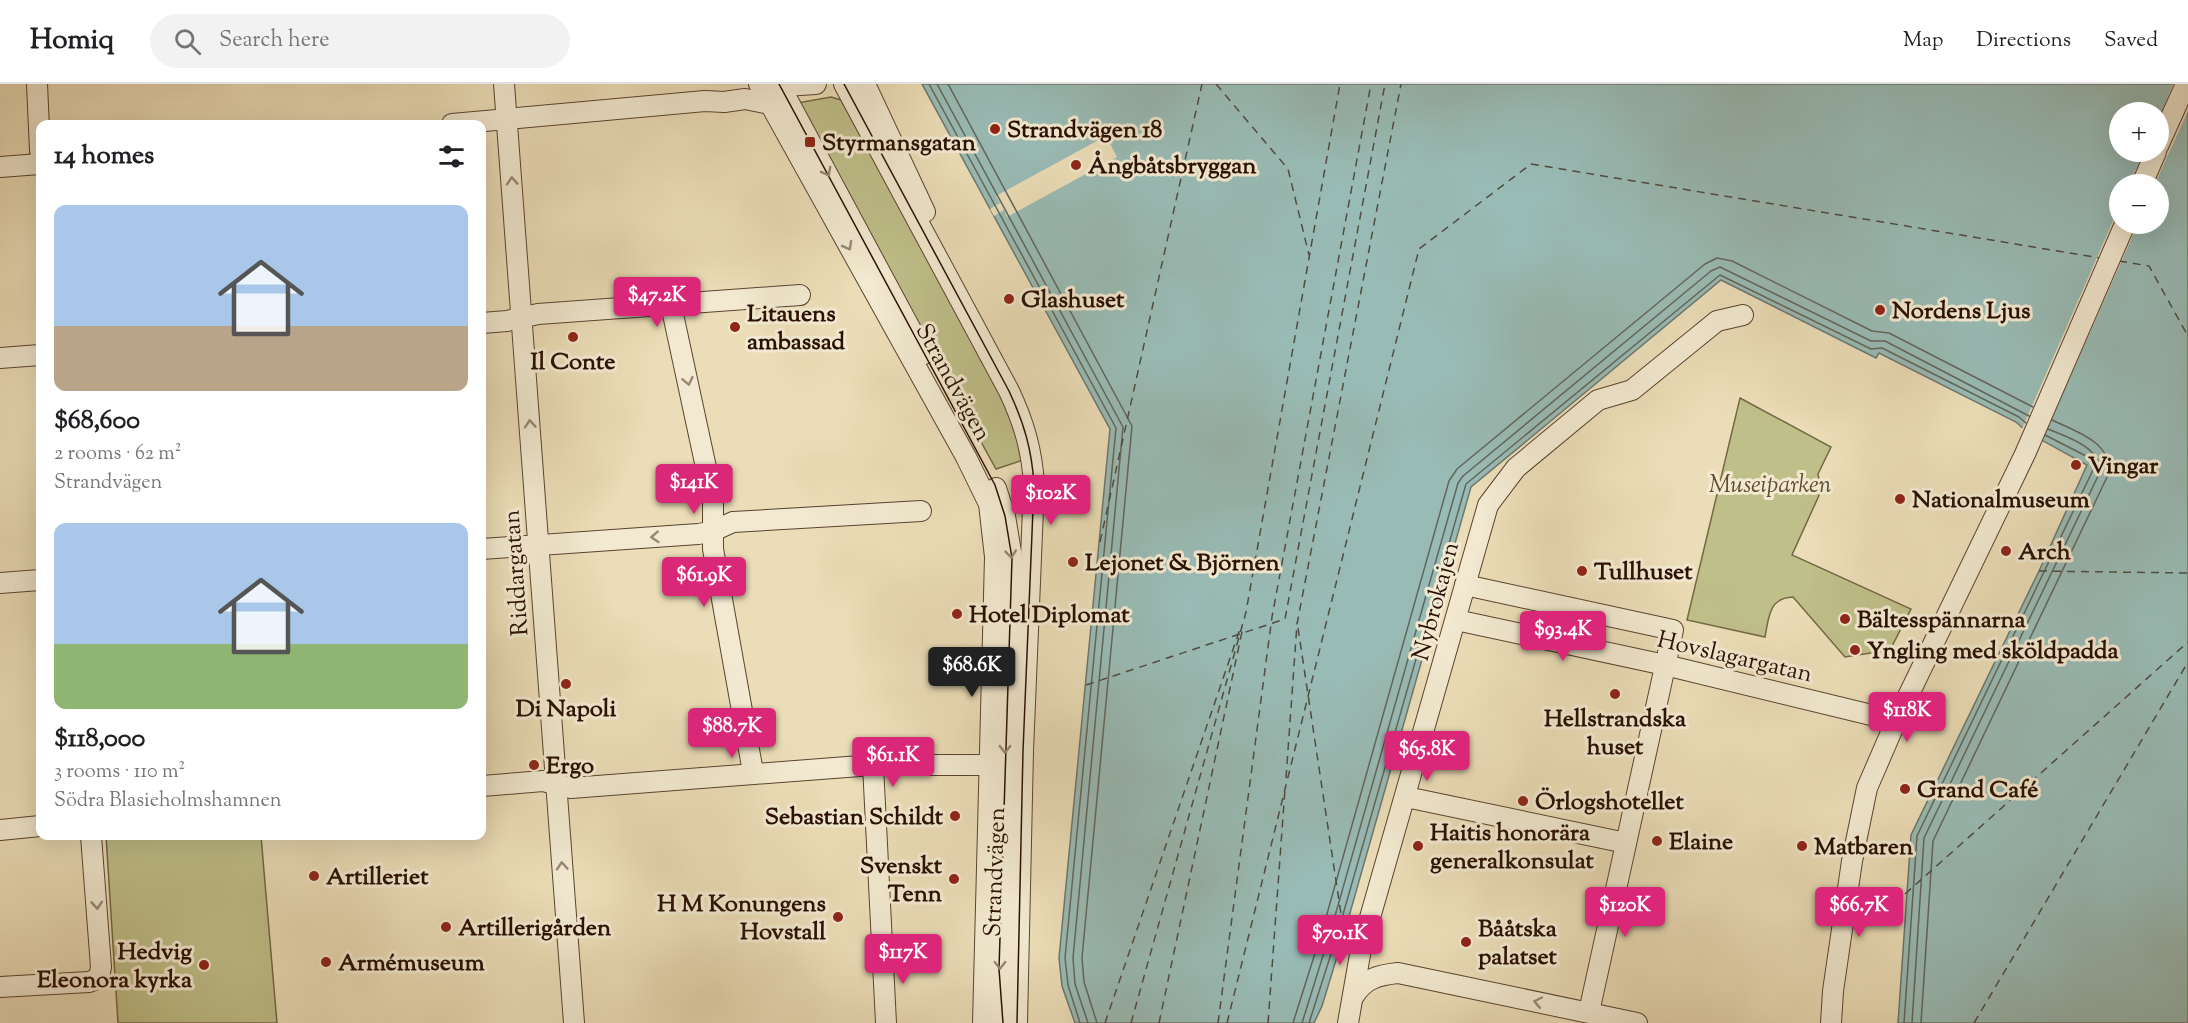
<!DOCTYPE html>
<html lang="en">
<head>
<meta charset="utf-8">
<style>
	:root { --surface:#fff; --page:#f2f2f2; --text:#202124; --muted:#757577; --line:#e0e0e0; --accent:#db2777 }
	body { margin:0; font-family:"Sorts Mill Goudy",serif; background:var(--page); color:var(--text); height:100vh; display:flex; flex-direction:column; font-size:22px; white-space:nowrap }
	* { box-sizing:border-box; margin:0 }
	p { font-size:20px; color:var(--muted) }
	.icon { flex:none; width:33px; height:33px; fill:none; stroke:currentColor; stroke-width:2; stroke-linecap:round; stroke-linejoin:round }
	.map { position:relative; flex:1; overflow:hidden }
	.details { position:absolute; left:36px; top:36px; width:450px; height:720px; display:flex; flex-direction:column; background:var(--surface); border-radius:12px; box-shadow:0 6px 24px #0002 }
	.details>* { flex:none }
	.fabs { position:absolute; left:2109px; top:18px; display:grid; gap:12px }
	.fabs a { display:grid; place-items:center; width:60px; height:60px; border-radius:50%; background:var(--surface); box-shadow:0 6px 24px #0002; font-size:30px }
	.price { position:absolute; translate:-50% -51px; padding:0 14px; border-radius:6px; background:var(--accent); color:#fff; font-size:20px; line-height:39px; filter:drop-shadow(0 2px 3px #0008) }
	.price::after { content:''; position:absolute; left:50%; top:36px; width:18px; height:14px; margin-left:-9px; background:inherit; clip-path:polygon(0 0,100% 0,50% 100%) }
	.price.on { background:#222; color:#fff }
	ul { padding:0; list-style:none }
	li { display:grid; align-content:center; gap:12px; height:318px; padding:0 18px }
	li span { display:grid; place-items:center; height:186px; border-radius:12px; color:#555 }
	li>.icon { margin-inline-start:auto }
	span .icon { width:108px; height:108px; fill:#fffc; stroke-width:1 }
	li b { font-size:26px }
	h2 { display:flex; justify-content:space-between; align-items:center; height:72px; padding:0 18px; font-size:26px }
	header { display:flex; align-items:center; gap:36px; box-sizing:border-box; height:84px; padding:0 30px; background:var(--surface); border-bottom:2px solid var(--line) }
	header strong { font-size:28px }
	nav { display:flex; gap:33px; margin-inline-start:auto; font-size:21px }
	.search { width:420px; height:54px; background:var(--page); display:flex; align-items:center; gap:15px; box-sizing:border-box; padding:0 21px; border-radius:33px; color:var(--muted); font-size:22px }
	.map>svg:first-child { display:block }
</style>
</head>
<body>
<header>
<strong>Homiq</strong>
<div class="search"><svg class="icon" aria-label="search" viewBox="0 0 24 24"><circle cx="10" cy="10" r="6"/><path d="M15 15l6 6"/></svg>Search here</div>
<nav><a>Map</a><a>Directions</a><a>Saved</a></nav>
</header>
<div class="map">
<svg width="2188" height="939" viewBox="0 0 2188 939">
	<rect width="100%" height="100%" fill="#ebddb7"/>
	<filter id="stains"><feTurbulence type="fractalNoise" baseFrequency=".00333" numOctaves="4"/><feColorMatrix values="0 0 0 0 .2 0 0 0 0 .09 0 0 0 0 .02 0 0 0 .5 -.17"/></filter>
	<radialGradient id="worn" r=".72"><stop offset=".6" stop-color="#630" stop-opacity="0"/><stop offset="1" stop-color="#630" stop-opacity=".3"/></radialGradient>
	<g fill="#bfbf89" stroke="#746846" stroke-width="1.5">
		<path d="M 831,13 L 841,16 L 1019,341 L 1026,375 L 996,385 L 798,25 L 797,19 Z"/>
		<path d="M 1740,314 L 1831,363 L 1818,390 L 1821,407 L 1792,471 L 1911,525 L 1890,566 L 1845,573 L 1793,513 C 1769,514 1769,532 1765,553 L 1687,536 Z"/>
		<path d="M 106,752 L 261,752 L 277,939 L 118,939 Z"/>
	</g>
	<path fill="#99bbb5" stroke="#6c776e" stroke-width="1.5" fill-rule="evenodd" d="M 922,0 L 2176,0 L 2188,6 L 2188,939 L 1898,939 L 1911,751 L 2039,487 L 2087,381 L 2027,348 L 2016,338 L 1879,269 L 1876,274 L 1721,196 L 1471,403 L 1344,850 L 1322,922 L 1314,939 L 1075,939 L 1062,902 L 1059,874 L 1110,345 ZM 2120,28 L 2158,28 L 2158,68 L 2120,68 ZM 2120,100 L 2158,100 L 2158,140 L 2120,140 Z"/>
	<g fill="#ebddb7">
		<path d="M 2173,0 L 2188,3 L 2188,27 L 2155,100 L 2129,100 L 2144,68 L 2158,68 L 2159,34 Z"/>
		<path d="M 1106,52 L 1117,73 L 1007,133 L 1004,126 L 994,132 L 990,125 L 1000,119 L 996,112 Z"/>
		<path d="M 2119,123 L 2120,140 L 2138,140 L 2041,359 L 2021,347 Z"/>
	</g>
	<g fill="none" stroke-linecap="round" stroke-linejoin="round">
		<g stroke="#61665c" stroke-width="1.5">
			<path d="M 929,0 L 1116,344 L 1065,874 L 1068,901 L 1080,939"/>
			<path d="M 937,0 L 1123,343 L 1073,874 L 1075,900 L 1088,939"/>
			<path d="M 948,0 L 1132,342 L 1082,874 L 1084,898 L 1097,939"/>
			<path d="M 1293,939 L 1323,844 L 1449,397 L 1457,385 L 1705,180 L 1717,174 L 1732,177 L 1872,247 L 1889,249 L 2033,323"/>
			<path d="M 1302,939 L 1331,846 L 1458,399 L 1463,392 L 1711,187 L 1720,183 L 1871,257 L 1885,257 L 2029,332"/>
			<path d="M 1309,939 L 1338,848 L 1466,400 L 1720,191 L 1871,265 L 1882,264 L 2019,333 L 2026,339"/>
			<path d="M 1904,939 L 1917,752 L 2093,386 L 2088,373 L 2045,351"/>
			<path d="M 1912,939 L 1924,754 L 2100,388 C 2101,363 2067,353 2048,345"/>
			<path d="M 1921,939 L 1933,757 L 2109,389 C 2112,358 2075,347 2052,336"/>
		</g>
		<g stroke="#504c41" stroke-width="1.5" stroke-dasharray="8 6" stroke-linecap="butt">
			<path d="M 1216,0 L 1288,85 L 1309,171"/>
			<path d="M 2119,177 L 2149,182 L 2188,252"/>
			<path d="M 1100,458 L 1202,0"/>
			<path d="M 2039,487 L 2188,489"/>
			<path d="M 1298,544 L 1344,850"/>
			<path d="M 1086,601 L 1285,535 L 1385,0"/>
			<path d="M 1286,694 L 1297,540 L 1401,0"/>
			<path d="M 1905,810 L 2188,558"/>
			<path d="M 1105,939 L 1240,545"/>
			<path d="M 1131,939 L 1246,528 L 1340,0"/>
			<path d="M 1159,939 L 1243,543"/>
			<path d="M 1218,939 L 1272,533 L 1371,0"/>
			<path d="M 1227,939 L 1419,165 L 1531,80 L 2100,174"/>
			<path d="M 1268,939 L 1285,705"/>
			<path d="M 1974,939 L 2188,578"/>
		</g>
		<g stroke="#5a4330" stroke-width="22">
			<g id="minor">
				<path d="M 37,0 L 40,67"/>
				<path d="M 504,0 L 574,939"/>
				<path d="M 759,0 L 966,373 L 989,420 L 995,473 L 983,939"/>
				<path d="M 779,0 L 924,270"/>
				<path d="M 844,0 L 1009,307 C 1024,339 1032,366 1034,401 L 1023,667 L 1017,939"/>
				<path d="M 865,0 L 925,128"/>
				<path d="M 768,3 L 816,0"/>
				<path d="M 452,40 L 705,17 L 724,18 L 745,15 L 770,20"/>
				<path d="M 2158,62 L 2186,0"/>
				<path d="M 0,83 L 40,80"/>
				<path d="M 2142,100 L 2156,68"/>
				<path d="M 671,221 L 713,416 L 713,465 L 753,688"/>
				<path d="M 482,239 L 507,237 L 538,230 L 800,211"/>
				<path d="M 0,274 L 40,271"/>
				<path d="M 996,404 L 1005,432 L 1012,474 L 999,885 L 1003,939"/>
				<path d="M 482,465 L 698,450 L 711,448 L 733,438 L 921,427"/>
				<path d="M 0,499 L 40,496"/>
				<path d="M 1465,501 L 1673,546 L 1589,928"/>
				<path d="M 1456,536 L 1665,581 L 1896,637"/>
				<path d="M 873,681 L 886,939"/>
				<path d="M 482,702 L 543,697 L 571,704 L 873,681 L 991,681"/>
				<path d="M 1406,713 L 1626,759"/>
				<path d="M 0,746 L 40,742"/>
				<path d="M 0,903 L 89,898 L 99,894 L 101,883 L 91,752"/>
				<path d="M 1354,912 C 1364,895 1378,891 1398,889 L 1637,939"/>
				<path d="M 1348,939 L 1361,865 L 1488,421 L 1516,384 L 1598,316 L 1632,306 L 1717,237 L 1743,231"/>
				<path d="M 1831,939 L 1833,907 L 1852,777 L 1867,704 L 1896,637 L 2025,370 L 2125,140"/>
			</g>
		</g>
		<use href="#minor" stroke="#f2e9d0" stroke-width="20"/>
		<g stroke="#291003" stroke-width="1.5">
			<path d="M 779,0 L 995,401 L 1005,432 L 1012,474 L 999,885 L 1003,939"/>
			<path d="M 844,0 L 1009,307 C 1024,339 1032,366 1034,401 L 1023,667 L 1017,939"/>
		</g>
	</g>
	<defs><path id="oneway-chevron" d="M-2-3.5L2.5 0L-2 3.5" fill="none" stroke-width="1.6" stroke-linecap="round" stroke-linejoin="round" transform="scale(1.5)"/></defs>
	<g stroke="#988774">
		<use href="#oneway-chevron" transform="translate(827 88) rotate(62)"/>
		<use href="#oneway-chevron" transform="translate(512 97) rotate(-94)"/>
		<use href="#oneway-chevron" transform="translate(848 162) rotate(61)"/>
		<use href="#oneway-chevron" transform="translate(688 297) rotate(78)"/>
		<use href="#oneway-chevron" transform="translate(530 340) rotate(-94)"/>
		<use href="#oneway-chevron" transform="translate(655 453) rotate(176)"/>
		<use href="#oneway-chevron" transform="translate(1011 470) rotate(84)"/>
		<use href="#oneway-chevron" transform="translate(1005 665) rotate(91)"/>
		<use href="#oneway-chevron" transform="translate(562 782) rotate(-94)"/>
		<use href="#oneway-chevron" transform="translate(97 821) rotate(86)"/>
		<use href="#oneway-chevron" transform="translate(1000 881) rotate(90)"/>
		<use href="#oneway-chevron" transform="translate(1538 918) rotate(-168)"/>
	</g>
	<g fill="#8f2418" stroke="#f2e9d0" stroke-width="2">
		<circle cx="995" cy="45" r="6"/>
		<rect x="804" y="52" width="12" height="12" rx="3"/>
		<circle cx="1076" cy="81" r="6"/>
		<circle cx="1009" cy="215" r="6"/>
		<circle cx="1880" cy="226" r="6"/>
		<circle cx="735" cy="243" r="6"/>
		<circle cx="573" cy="253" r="6"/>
		<circle cx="2076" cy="381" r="6"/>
		<circle cx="1900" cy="415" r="6"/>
		<circle cx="2006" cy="467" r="6"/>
		<circle cx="1073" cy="478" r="6"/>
		<circle cx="1582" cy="487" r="6"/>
		<circle cx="957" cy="530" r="6"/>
		<circle cx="1845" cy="535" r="6"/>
		<circle cx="1855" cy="566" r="6"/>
		<circle cx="566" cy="600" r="6"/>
		<circle cx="1615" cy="610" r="6"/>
		<circle cx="534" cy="681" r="6"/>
		<circle cx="1905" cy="705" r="6"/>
		<circle cx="1523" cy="717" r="6"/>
		<circle cx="955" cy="732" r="6"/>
		<circle cx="1657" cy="757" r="6"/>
		<circle cx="1418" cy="762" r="6"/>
		<circle cx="1802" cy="762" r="6"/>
		<circle cx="314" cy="792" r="6"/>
		<circle cx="954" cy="795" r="6"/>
		<circle cx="838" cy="833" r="6"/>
		<circle cx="446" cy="843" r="6"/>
		<circle cx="1466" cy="858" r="6"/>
		<circle cx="326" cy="878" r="6"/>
		<circle cx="204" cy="881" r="6"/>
	</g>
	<g text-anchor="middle" stroke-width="6" stroke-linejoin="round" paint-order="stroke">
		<g font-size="24" font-weight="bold" fill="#291003" stroke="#f2e9d0" text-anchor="start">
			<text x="1007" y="53">Strandvägen 18</text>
			<text x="822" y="66">Styrmansgatan</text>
			<text x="1088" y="89">Ångbåtsbryggan</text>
			<text x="1021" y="223">Glashuset</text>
			<text x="1892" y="234">Nordens Ljus</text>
			<text x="747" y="237">Litauens<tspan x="747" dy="28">ambassad</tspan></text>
			<text x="573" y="285" text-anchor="middle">Il Conte</text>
			<text x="2088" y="389">Vingar</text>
			<text x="1912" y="423">Nationalmuseum</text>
			<text x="2018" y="475">Arch</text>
			<text x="1085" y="486">Lejonet &amp; Björnen</text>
			<text x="1594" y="495">Tullhuset</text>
			<text x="969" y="538">Hotel Diplomat</text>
			<text x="1857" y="543">Bältesspännarna</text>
			<text x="1867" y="574">Yngling med sköldpadda</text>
			<text x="566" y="632" text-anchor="middle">Di Napoli</text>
			<text x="1615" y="642" text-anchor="middle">Hellstrandska<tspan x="1615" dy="28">huset</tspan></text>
			<text x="546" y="689">Ergo</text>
			<text x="1917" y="713">Grand Café</text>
			<text x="1535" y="725">Örlogshotellet</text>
			<text x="943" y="740" text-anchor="end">Sebastian Schildt</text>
			<text x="1430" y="756">Haitis honorära<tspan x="1430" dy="28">generalkonsulat</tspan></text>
			<text x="1669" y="765">Elaine</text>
			<text x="1814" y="770">Matbaren</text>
			<text x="942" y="789" text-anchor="end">Svenskt<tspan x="942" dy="28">Tenn</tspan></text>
			<text x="326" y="800">Artilleriet</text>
			<text x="826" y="827" text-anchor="end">H M Konungens<tspan x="826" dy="28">Hovstall</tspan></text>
			<text x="458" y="851">Artillerigården</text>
			<text x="1478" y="852">Bååtska<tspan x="1478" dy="28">palatset</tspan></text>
			<text x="192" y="875" text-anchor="end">Hedvig<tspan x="192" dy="28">Eleonora kyrka</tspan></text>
			<text x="338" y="886">Armémuseum</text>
		</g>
		<g font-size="24" fill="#291003" stroke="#f2e9d0">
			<text transform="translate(954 298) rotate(61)" y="8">Strandvägen</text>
			<text transform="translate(515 489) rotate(-94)" y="8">Riddargatan</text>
			<text transform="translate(1435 517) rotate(-75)" y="8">Nybrokajen</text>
			<text transform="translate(1735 572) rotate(13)" y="8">Hovslagargatan</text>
			<text transform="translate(994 788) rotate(-88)" y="8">Strandvägen</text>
		</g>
		<g font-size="24" font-style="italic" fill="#5e4d32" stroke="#f2e9d0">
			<text x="1770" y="408">Museiparken</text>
		</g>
	</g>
	<rect width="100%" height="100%" filter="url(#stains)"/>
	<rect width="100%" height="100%" fill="url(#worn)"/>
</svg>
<div class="fabs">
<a>+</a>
<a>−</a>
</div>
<b class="price" style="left:657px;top:244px">$47.2K</b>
<b class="price" style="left:694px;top:431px">$141K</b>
<b class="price" style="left:1051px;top:442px">$102K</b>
<b class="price" style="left:704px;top:524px">$61.9K</b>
<b class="price" style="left:1563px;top:578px">$93.4K</b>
<b class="price on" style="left:972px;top:614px">$68.6K</b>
<b class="price" style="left:1907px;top:659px">$118K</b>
<b class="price" style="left:732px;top:675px">$88.7K</b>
<b class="price" style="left:1427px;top:698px">$65.8K</b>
<b class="price" style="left:893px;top:704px">$61.1K</b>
<b class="price" style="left:1625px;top:854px">$120K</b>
<b class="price" style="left:1859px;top:854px">$66.7K</b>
<b class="price" style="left:1340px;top:882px">$70.1K</b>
<b class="price" style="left:903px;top:901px">$117K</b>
<section class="details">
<h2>14 homes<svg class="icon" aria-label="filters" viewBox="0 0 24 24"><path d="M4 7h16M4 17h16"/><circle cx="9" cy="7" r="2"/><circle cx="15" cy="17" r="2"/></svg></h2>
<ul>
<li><span style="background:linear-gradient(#a9c7e8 65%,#b9a48a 0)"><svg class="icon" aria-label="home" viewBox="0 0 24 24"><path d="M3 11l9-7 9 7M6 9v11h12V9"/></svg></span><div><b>$68,600</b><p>2 rooms · 62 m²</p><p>Strandvägen</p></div></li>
<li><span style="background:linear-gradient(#a9c7e8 65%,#8fb573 0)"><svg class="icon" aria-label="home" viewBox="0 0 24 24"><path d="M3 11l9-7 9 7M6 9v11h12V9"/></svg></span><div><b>$118,000</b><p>3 rooms · 110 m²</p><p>Södra Blasieholmshamnen</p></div></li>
</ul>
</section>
</div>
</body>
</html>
